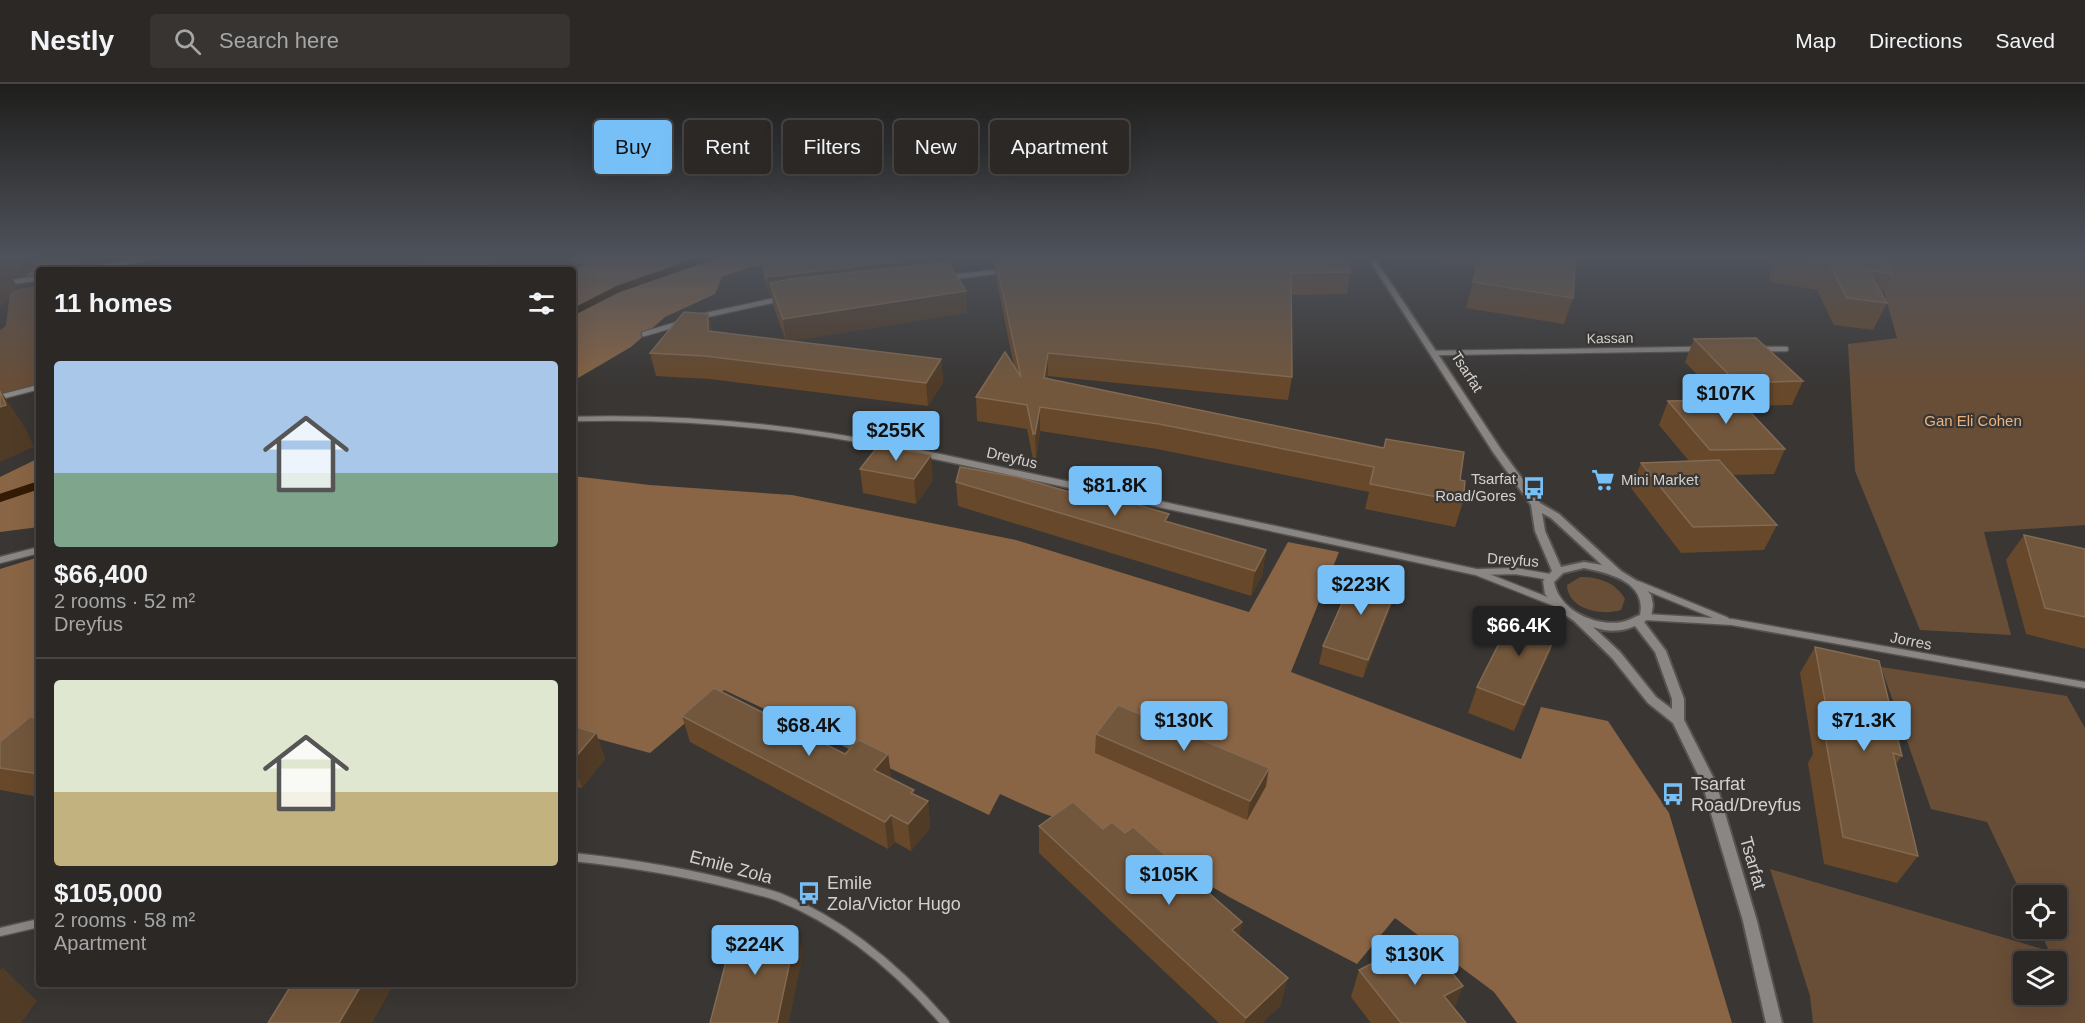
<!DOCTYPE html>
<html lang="en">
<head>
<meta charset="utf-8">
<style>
	:root { --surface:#2b2826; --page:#373432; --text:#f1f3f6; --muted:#a6a6a7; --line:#474443; --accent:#77c0f7 }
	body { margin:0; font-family:Helvetica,sans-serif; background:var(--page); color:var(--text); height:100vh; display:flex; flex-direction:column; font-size:22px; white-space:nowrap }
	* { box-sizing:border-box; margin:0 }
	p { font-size:20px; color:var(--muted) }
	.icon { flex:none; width:33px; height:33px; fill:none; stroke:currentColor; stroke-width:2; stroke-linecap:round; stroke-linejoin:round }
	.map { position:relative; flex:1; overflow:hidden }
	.details { position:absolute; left:36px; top:183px; width:540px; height:720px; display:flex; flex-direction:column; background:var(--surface); border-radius:6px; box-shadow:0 6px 24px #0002,0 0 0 2px var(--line) }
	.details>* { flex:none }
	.top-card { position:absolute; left:594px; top:36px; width:570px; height:54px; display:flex; gap:12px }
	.fabs { position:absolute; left:2013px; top:801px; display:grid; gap:12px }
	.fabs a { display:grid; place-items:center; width:54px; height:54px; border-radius:6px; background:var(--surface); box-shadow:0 6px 24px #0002,0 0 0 2px var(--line); font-size:30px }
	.price { position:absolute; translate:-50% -51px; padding:0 14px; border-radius:6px; background:var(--accent); color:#111; font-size:20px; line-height:39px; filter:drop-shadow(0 2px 3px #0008) }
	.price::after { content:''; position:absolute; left:50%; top:36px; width:18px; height:14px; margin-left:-9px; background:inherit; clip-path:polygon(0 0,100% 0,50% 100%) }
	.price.current { background:#222; color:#fff }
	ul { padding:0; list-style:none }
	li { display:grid; align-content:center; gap:12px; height:318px; padding:0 18px }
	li+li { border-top:2px solid var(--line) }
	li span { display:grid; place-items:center; height:186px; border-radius:6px; color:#555 }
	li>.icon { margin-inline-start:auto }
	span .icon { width:108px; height:108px; fill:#fffc; stroke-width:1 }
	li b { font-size:26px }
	h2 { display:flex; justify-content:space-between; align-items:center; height:72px; padding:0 18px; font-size:26px }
	.chip { padding:0 21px; border-radius:6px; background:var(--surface); box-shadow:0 6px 24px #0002,0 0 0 2px var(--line); font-size:21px; line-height:54px }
	.chip.current { background:var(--accent); color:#111 }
	header { display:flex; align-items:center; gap:36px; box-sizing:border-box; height:84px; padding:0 30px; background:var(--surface); border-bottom:2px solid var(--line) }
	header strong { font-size:28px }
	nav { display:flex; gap:33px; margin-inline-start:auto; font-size:21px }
	.search { width:420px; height:54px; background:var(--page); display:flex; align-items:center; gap:15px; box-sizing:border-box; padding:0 21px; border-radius:6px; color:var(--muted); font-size:22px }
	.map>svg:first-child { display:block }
</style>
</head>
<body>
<header>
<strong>Nestly</strong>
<div class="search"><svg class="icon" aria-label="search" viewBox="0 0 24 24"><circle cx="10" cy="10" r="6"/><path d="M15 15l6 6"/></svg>Search here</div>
<nav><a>Map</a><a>Directions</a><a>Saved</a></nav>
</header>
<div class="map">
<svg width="2085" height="939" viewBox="0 0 2085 939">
	<rect width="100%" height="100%" fill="#393633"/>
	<g fill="#694e37" fill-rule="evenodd">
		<path d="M 347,172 L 425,172 L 371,186 L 291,186 Z"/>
		<path d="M 1874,172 L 2085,172 L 2085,441 L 1984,448 L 2011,551 L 1920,546 L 1855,387 L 1848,260 L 1897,254 Z"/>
		<path d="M 39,201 L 39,300 L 0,310 L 0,246 L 6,242 L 10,207 Z"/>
		<path d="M 1580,493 C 1599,493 1615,498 1625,515 L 1621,526 C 1602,532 1568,526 1567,501 Z"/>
		<path d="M 1881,583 L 2067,612 L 2085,644 L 2085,939 L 1813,939 L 1810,912 L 1770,785 L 2049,867 L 2039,845 L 2056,844 L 2056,812 L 2023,813 L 1987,738 L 1931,725 ZM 2024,878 L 2056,878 L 2056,910 L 2024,910 Z"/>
	</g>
	<g fill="#896545">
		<path d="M 43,172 L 89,172 C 72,188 61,186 39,186 L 39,190 L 25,193 Z"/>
		<path d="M 545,172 L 819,172 L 750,183 L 722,193 L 715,210 L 665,233 L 631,263 L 573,297 L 573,187 L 583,181 Z"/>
		<path d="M 39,374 L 39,443 L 0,448 L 0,393 Z"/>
		<path d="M 573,392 L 650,401 L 792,411 L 1016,456 L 1249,528 L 1288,458 L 1339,468 L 1291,588 L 1521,675 L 1541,623 L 1608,637 L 1669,729 L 1732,939 L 1517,939 L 1494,908 L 1395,834 L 1357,880 L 1231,814 L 1146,764 L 1042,729 L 1000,710 L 989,731 L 724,606 L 650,669 L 573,648 Z"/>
		<path d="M 39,473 L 39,661 L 0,696 L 0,485 Z"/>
	</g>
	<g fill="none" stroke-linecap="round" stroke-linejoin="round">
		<path stroke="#331b04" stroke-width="7" d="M 573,228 L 618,205 L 713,172"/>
		<path stroke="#331b04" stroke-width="8" d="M 0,414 L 39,401"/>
		<g stroke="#565351" stroke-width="7">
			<g id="minor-far2">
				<path d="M 87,186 L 158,172"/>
				<path d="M 951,193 L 1003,187"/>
				<path d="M 0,200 L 39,194"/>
				<path d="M 702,232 L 780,215"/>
				<path d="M 644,250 L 681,239"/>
				<path d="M 1763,265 L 1786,265"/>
				<path d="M 1434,269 L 1696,265"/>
				<path d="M 0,313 L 39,303"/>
				<path d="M 573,335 C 683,332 792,342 900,364"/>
			</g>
		</g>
		<g stroke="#565351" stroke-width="9">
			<g id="minor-far1">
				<path d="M 893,363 L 1476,488 L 1557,520"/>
				<path d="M 0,476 L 39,466"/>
				<path d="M 1479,488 L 1515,487 L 1550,493"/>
				<path d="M 1638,500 L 1726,536"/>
				<path d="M 1645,533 L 1732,538 L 2085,601"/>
			</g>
		</g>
		<g stroke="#565351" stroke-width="11">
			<g id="minor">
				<path d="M 573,773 C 629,779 685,788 739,802 C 753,806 766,808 779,813 C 845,839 899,886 945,939"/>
				<path d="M 0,848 L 39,839"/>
			</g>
		</g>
		<g stroke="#565351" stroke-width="4">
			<path id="tertiary" d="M 1367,172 L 1373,172 L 1502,367 L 1540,419 L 1559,430 L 1621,487 L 1642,500 L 1651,511 L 1653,521 L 1651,533 L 1644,538 L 1666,567 L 1684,615 L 1684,636 L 1716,699 L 1757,837 L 1782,939 L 1766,939 L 1743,837 L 1702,699 L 1673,639 L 1648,619 L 1612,574 L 1574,537 L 1558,526 L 1545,510 L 1543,497 L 1552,487 L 1535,447 L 1531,421 L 1493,368 ZM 1542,429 L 1551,434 L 1602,481 L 1584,478 L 1561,483 L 1545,447 ZM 1584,484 C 1609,489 1647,498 1640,531 C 1634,533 1628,537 1622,538 C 1595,543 1559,526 1554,498 L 1563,489 ZM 1635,542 L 1655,568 L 1672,615 L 1672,625 L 1656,613 L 1620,568 L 1593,543 C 1607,548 1622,548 1635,542 Z"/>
		</g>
		<use href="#minor-far2" stroke="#8a8683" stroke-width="4.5"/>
		<use href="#minor-far1" stroke="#8a8683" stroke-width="6"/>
		<use href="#minor" stroke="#8a8683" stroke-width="8"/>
		<use href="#tertiary" fill="#8a8683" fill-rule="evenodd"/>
	</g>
	<g fill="#67482a">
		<path d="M 759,172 L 943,172 L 943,178 L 966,207 L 967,229 L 789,257 L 941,275 L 943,298 L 928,322 L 710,295 L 656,292 L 650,269 L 708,230 L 712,248 L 786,257 L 773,221 L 772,212 L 770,212 L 762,187 Z"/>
		<path d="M 991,172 L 1341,172 L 1351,188 L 1347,210 L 1291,211 L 1292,293 L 1288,316 L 1048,292 L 1048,295 L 1460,396 L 1463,418 L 1455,443 L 1365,425 L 1369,408 L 1157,365 L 1040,347 L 1036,375 L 1033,375 L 1027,345 L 977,337 L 976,313 L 1014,282 L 996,194 L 995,185 L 994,185 Z"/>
		<path d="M 1415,172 L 1576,172 L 1573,214 L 1564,240 L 1466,224 L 1477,184 L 1414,174 Z"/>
		<path d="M 1768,172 L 1887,172 L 1892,190 L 1882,210 L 1887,219 L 1873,246 L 1834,241 L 1817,206 L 1770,198 Z"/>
		<path d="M 1694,255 L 1803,297 L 1792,321 L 1745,322 L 1785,365 L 1774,390 L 1732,391 L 1777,441 L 1764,466 L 1681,469 L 1631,404 L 1641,379 L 1689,377 L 1659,341 L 1668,317 L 1721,316 L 1685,278 Z"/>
		<path d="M 860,385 L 933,396 L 916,420 L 863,409 Z"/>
		<path d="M 956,398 L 1168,438 L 1266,466 L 1262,492 L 1251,512 L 958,422 Z"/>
		<path d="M 2024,451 L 2085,465 L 2085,565 L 2026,550 L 2006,476 Z"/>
		<path d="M 1398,500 L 1393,517 L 1363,594 L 1319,580 L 1323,562 Z"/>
		<path d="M 1560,542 L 1550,568 L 1514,647 L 1468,629 L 1477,603 Z"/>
		<path d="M 1815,563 L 1902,672 L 1895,681 L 1918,772 L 1897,799 L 1824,780 L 1808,679 L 1813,670 L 1800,589 Z"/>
		<path d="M 682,632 L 845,670 L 888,670 L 891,695 L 914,706 L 914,710 L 928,717 L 930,744 L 911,767 L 895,758 L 888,765 L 690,658 Z"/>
		<path d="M 39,635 L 39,713 L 0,706 L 0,658 Z"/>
		<path d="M 573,642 L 596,649 L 605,675 L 582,704 L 573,702 Z"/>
		<path d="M 1096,650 L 1266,702 L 1247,736 L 1095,669 Z"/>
		<path d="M 1039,742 L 1125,749 L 1242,838 L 1239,852 L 1281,921 L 1262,939 L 1219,939 L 1039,769 Z"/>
		<path d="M 1431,871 L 1463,902 L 1454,924 L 1466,939 L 1371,939 L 1351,913 L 1359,886 Z"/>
	</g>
	<g fill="#503b26">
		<path d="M 0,172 L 40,172 L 25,192 L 12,194 L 17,202 L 5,218 L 0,222 Z"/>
		<path d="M 511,172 L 567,172 L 571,185 L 569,186 L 471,186 Z"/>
		<path d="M 943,172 L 944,191 L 770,199 L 772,212 L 770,212 L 767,193 Z"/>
		<path d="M 993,172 L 1083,172 L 995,173 L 995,185 L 994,185 Z"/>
		<path d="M 966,207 L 967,229 L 786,258 L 783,235 Z"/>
		<path d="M 708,230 L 712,252 L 708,247 Z"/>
		<path d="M 1048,269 L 1048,292 L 1044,318 L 1044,294 Z"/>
		<path d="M 941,275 L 943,298 L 928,322 L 926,299 Z"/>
		<path d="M 0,306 L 26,345 L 34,363 L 0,378 Z"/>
		<path d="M 1040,323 L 1040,347 L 1036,375 L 1035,350 Z"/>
		<path d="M 931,371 L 933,396 L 916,420 L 914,395 Z"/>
		<path d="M 1266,466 L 1262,492 L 1251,512 L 1255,487 Z"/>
		<path d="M 1398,500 L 1393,517 L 1363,594 L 1368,576 Z"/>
		<path d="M 1560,542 L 1550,568 L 1514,647 L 1524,621 Z"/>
		<path d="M 596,649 L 605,675 L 582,704 L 573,681 L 573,676 Z"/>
		<path d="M 888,670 L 892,697 L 874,686 Z"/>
		<path d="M 1269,684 L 1266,702 L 1247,736 L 1250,717 Z"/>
		<path d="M 914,706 L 916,731 L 928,717 L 930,744 L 911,767 L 908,740 L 911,709 Z"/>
		<path d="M 891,731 L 895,758 L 888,765 L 885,738 Z"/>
		<path d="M 1242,838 L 1237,865 L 1232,846 Z"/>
		<path d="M 797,844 L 803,870 L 789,939 L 777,939 Z"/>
		<path d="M 2,883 L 37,917 L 21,939 L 0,939 L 0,886 Z"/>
		<path d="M 1288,894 L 1281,921 L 1262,939 L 1245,939 L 1246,934 Z"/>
		<path d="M 362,900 L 394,900 L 372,939 L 339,939 Z"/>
		<path d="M 1463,902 L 1452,928 L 1444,912 Z"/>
	</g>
	<g fill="#73573c" stroke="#826a53" stroke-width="1.5">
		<path d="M 433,172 L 511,172 L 471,186 L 392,186 Z"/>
		<path d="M 760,172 L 943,172 L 767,193 Z"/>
		<path d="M 1003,172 L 1341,172 L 1351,188 L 1291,189 L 1292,293 L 1048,269 L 1044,294 L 1384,364 L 1386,355 L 1464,368 L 1460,396 L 1465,397 L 1463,418 L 1370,400 L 1374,383 L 1159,340 L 1040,323 L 1035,350 L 1033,350 L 1027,321 L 976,313 L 1005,268 L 1021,293 L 995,173 Z"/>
		<path d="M 1480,172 L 1576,172 L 1573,214 L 1473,198 Z"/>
		<path d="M 1781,172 L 1887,172 L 1892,190 L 1868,186 L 1887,219 L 1847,214 L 1829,180 Z"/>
		<path d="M 948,178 L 966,207 L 783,235 L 770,199 L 791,195 Z"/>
		<path d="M 684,228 L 708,230 L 708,247 L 941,275 L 926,299 L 705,272 L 650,269 Z"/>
		<path d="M 1756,254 L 1803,297 L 1737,299 L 1694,255 Z"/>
		<path d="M 0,307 L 6,321 L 0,323 Z"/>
		<path d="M 1739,316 L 1785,365 L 1710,366 L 1668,317 Z"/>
		<path d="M 878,362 L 931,371 L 914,395 L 860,385 Z"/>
		<path d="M 1719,376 L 1777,441 L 1693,443 L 1641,379 Z"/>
		<path d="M 960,383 L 1017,393 L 1087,413 L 1092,407 L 1169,430 L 1165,437 L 1266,466 L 1255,487 L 956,398 Z"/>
		<path d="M 2024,451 L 2085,465 L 2085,533 L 2045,524 Z"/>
		<path d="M 1356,488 L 1398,500 L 1368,576 L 1323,562 Z"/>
		<path d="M 1516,526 L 1560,542 L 1524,621 L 1477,603 Z"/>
		<path d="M 1815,563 L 1879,577 L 1902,672 L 1893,669 L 1918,772 L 1843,753 L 1825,652 L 1832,654 Z"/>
		<path d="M 714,604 L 845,670 L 859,656 L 888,670 L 874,686 L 914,706 L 911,709 L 928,717 L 908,740 L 891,731 L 885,738 L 682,632 Z"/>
		<path d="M 1118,621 L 1269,684 L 1250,717 L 1096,650 Z"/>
		<path d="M 30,633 L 39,635 L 39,690 L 0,684 L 0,658 Z"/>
		<path d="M 573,642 L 596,649 L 573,676 Z"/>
		<path d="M 1073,718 L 1103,745 L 1112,738 L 1125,749 L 1133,743 L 1242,838 L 1232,846 L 1288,894 L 1246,934 L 1039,742 Z"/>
		<path d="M 735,843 L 797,844 L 777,939 L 710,939 Z"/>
		<path d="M 1418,856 L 1431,871 L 1436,869 L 1463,902 L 1444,912 L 1466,939 L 1401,939 L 1359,886 Z"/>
		<path d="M 292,900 L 362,900 L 339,939 L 268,939 Z"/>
	</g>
	<linearGradient id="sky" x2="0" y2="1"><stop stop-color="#1f1e1c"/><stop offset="0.57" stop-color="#4e525b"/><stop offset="1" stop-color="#4e525b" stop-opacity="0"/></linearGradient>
	<rect width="2085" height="303" fill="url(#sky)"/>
	<defs>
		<g id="supermarket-bare" transform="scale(1.8)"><path d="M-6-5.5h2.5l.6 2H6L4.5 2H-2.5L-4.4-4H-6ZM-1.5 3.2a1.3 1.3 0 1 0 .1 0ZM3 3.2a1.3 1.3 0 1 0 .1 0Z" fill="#77c0f7" stroke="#393633" stroke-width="2.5" paint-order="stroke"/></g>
		<g id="bus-bare" transform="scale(1.8)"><path d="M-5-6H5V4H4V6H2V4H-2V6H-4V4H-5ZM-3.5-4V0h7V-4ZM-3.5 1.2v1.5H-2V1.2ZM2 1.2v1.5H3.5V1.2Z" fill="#77c0f7" stroke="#393633" stroke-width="2.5" paint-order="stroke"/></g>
	</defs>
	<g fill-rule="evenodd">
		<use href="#supermarket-bare" x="1603" y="396"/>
		<use href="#bus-bare" x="1534" y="404"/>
		<use href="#bus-bare" x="1673" y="710"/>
		<use href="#bus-bare" x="809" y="809"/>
	</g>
	<g text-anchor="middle" stroke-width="4.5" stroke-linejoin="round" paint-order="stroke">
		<g font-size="14" fill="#d3d1cf" stroke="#393633">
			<text transform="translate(1610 254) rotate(-1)" y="5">Kassan</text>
		</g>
		<g font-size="15" fill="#d3d1cf" stroke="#393633">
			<text transform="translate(1467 288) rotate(57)" y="5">Tsarfat</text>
			<text transform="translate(1012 374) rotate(13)" y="5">Dreyfus</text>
			<text transform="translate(1513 476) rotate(4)" y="5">Dreyfus</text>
			<text transform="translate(1911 557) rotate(11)" y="5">Jorres</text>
		</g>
		<g font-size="15" fill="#ebb27e" stroke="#393633">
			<text x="1973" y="342">Gan Eli Cohen</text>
		</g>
		<g font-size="15" fill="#d3d1cf" stroke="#393633" text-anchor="end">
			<text x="1516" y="400">Tsarfat<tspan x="1516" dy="17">Road/Gores</tspan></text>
			<text x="1621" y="401" text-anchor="start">Mini Market</text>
		</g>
		<g font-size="18" fill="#d3d1cf" stroke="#393633" text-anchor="start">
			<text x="1691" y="706">Tsarfat<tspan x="1691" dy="21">Road/Dreyfus</tspan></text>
			<text x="827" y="805">Emile<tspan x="827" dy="21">Zola/Victor Hugo</tspan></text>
		</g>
		<g font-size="18" fill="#d3d1cf" stroke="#393633">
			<text transform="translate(1753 779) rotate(74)" y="6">Tsarfat</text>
			<text transform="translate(731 783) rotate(15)" y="6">Emile Zola</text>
		</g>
	</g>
</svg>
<div class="fabs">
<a><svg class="icon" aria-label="locate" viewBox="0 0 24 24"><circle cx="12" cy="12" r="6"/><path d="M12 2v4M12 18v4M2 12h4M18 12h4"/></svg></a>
<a><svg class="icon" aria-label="layers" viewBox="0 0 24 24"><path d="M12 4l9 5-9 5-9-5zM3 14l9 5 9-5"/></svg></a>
</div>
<b class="price" style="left:1726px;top:341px">$107K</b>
<b class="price" style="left:896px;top:378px">$255K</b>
<b class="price" style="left:1115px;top:433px">$81.8K</b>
<b class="price" style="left:1361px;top:532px">$223K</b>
<b class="price current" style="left:1519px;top:573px">$66.4K</b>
<b class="price" style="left:1184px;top:668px">$130K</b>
<b class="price" style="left:1864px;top:668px">$71.3K</b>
<b class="price" style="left:809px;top:673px">$68.4K</b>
<b class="price" style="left:1169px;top:822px">$105K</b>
<b class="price" style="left:755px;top:892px">$224K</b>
<b class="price" style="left:1415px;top:902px">$130K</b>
<div class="top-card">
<a class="chip current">Buy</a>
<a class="chip">Rent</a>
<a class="chip">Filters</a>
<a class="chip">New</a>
<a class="chip">Apartment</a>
</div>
<section class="details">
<h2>11 homes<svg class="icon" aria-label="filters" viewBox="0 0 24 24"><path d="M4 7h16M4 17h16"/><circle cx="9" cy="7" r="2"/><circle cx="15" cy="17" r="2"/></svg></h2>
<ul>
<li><span style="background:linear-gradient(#a9c7e8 60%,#7fa58c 0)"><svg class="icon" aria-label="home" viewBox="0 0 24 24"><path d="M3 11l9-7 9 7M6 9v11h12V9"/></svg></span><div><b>$66,400</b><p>2 rooms · 52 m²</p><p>Dreyfus</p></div></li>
<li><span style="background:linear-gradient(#dfe7d0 60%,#c2b280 0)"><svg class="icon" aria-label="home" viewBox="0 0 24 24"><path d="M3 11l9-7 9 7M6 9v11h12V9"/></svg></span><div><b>$105,000</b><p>2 rooms · 58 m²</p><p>Apartment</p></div></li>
</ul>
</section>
</div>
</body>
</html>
